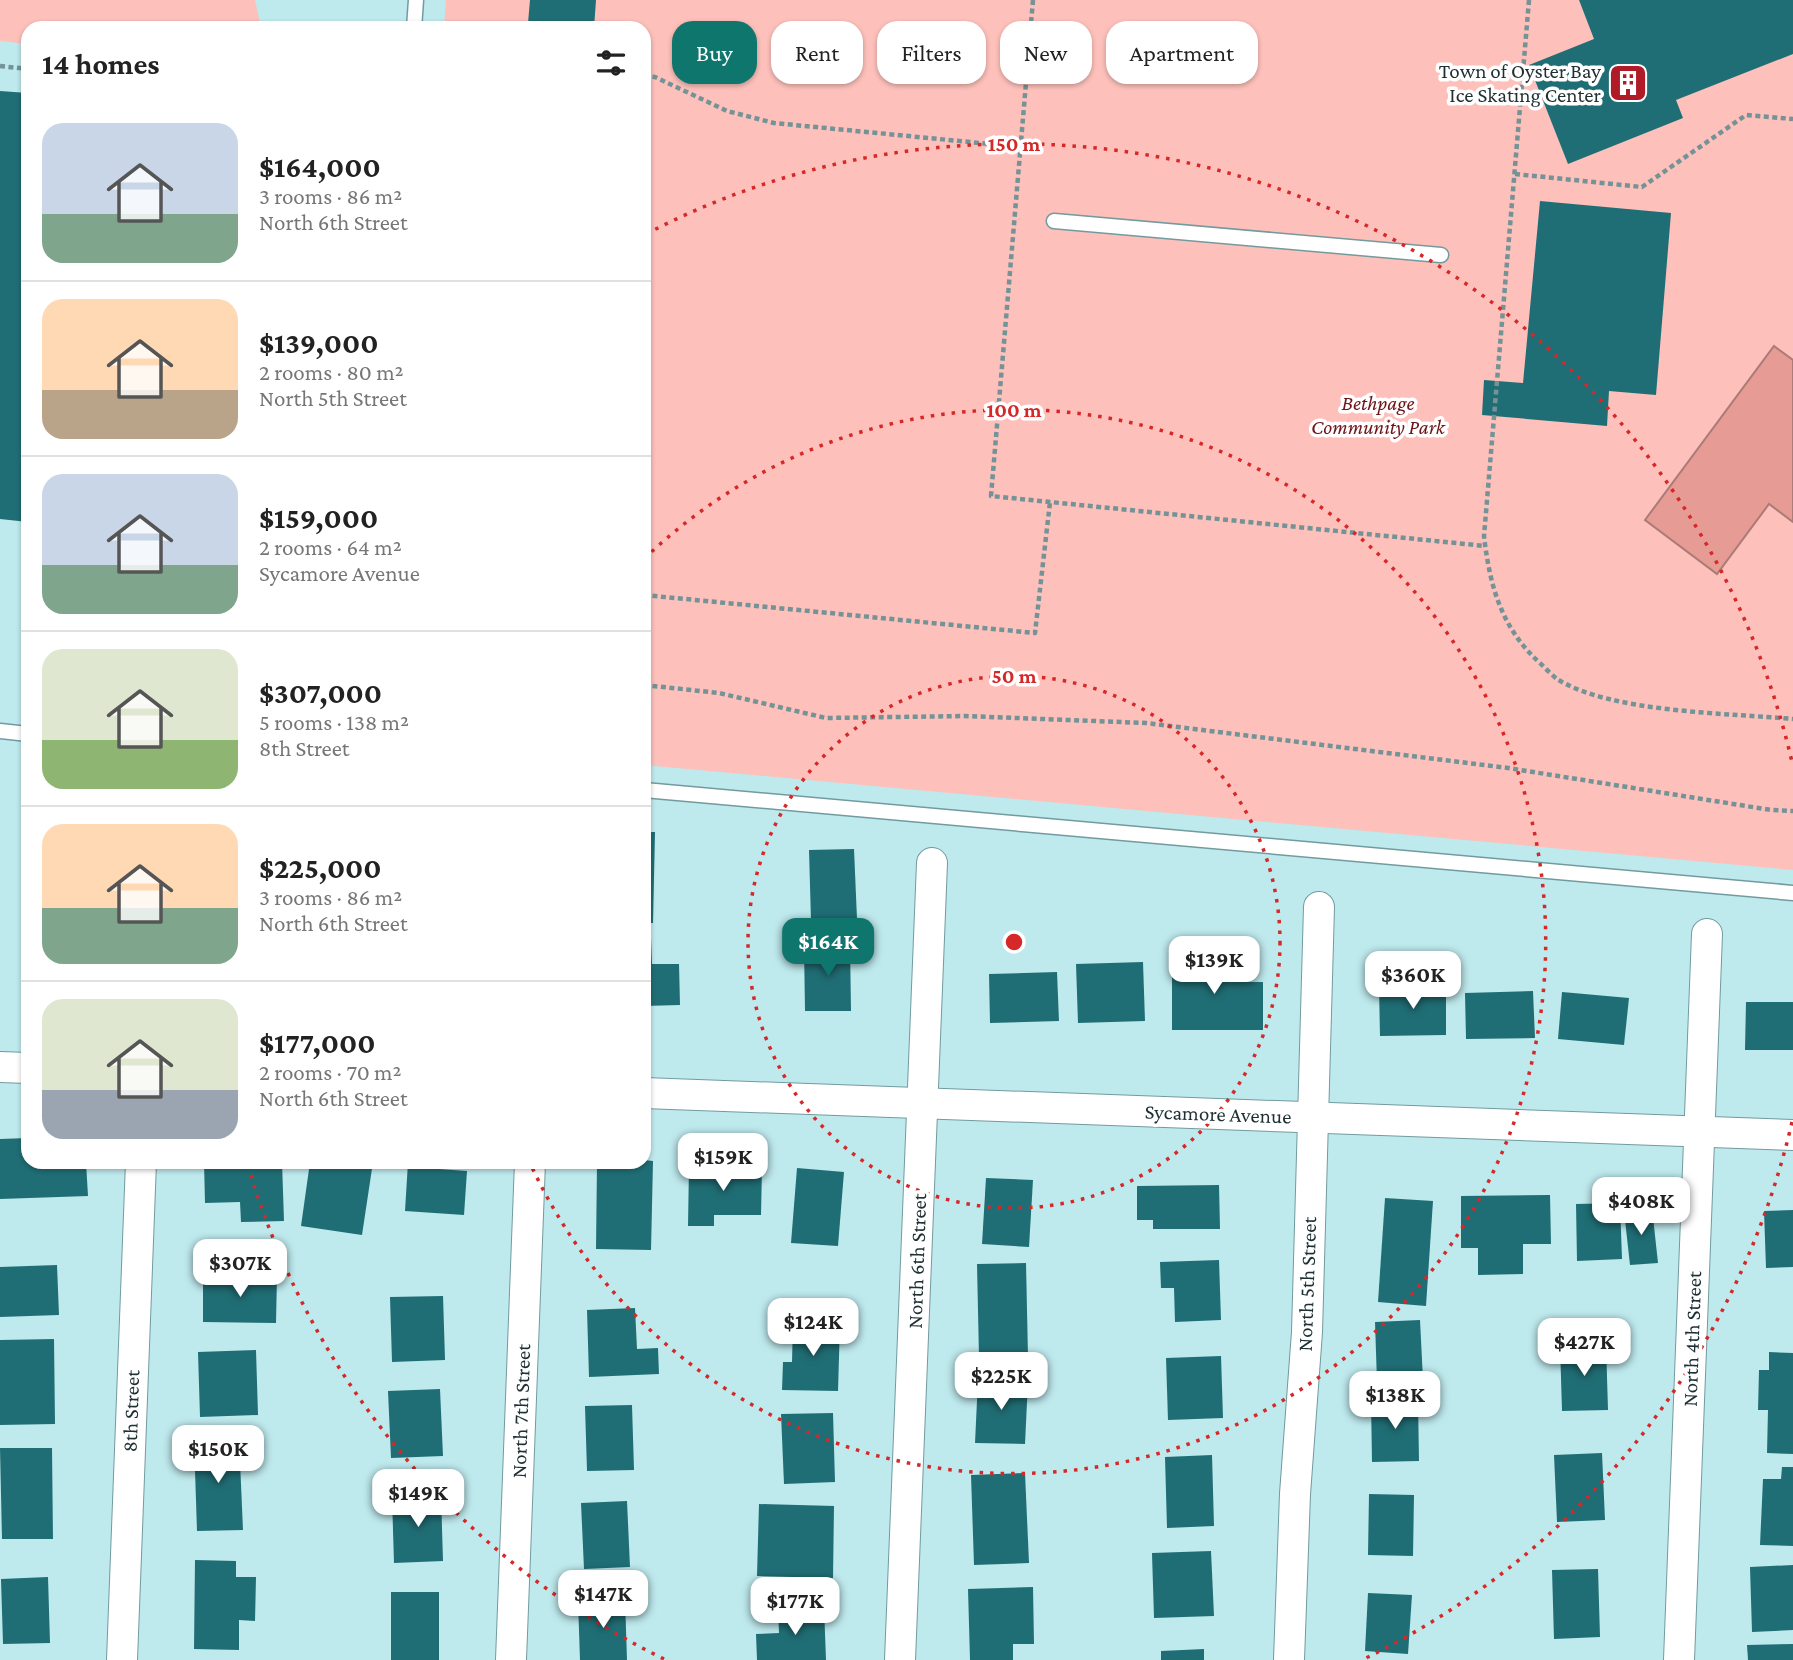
<!DOCTYPE html>
<html lang="en">
<head>
<meta charset="utf-8">
<style>
	:root { --surface:#fff; --page:#f6f6f6; --text:#222; --muted:#767676; --line:#e0e0e0; --accent:#0f766e }
	body { margin:0; font-family:"Crimson Pro",serif; background:var(--page); color:var(--text); height:100vh; display:flex; flex-direction:column; font-size:26px; white-space:nowrap }
	* { box-sizing:border-box; margin:0 }
	p { font-size:23px; color:var(--muted) }
	.icon { flex:none; width:38px; height:38px; fill:none; stroke:currentColor; stroke-width:2; stroke-linecap:round; stroke-linejoin:round }
	.map { position:relative; flex:1; overflow:hidden }
	.panel { position:absolute; left:21px; top:21px; width:630px; height:1148px; display:flex; flex-direction:column; background:var(--surface); border-radius:21px; box-shadow:0 2px 5px #0004 }
	.panel>* { flex:none }
	.top-card { position:absolute; left:672px; top:21px; width:665px; height:63px; display:flex; gap:14px }
	.price { position:absolute; translate:-50% -60px; padding:0 16px; border-radius:14px; background:#fff; color:#222; font-size:23px; line-height:46px; filter:drop-shadow(0 2px 4px #0008) }
	.price::after { content:''; position:absolute; left:50%; top:42px; width:21px; height:16px; margin-left:-10px; background:inherit; clip-path:polygon(0 0,100% 0,50% 100%) }
	.price.active { background:var(--accent); color:#fff }
	ul { padding:0; list-style:none }
	li { display:flex; align-items:center; gap:21px; height:175px; padding:0 21px }
	li+li { border-top:2px solid var(--line) }
	li span { display:grid; place-items:center; flex:none; width:196px; height:140px; border-radius:21px; color:#555 }
	li>.icon { margin-inline-start:auto }
	span .icon { width:84px; height:84px; fill:#fffc; stroke-width:1 }
	li b { font-size:30px }
	h2 { display:flex; justify-content:space-between; align-items:center; height:84px; padding:0 21px; font-size:30px }
	.tag { padding:0 24px; border-radius:21px; background:var(--surface); box-shadow:0 2px 5px #0004; font-size:24px; line-height:63px }
	.tag.active { background:var(--accent); color:#fff }
	.map>svg:first-child { display:block }
</style>
</head>
<body>
<div class="map">
<svg width="1793" height="1660" viewBox="0 0 1793 1660">
	<rect width="100%" height="100%" fill="#bee9ed"/>
	<g fill="#fdc0ba">
		<path d="M 0,0 L 255,0 L 261,28 L 28,28 L 28,44 L 0,41 Z"/>
		<path d="M 446,0 L 1793,0 L 1793,870 L 644,765 L 644,28 L 444,28 Z"/>
	</g>
	<path fill="#e69b95" stroke="#aa7b77" stroke-width="2" d="M 1774,346 L 1793,360 L 1793,522 L 1769,504 L 1717,574 L 1645,520 Z"/>
	<g fill="#206e75">
		<path d="M 530,0 L 596,0 L 594,28 L 528,23 Z"/>
		<path d="M 1579,0 L 1793,0 L 1793,54 L 1676,100 L 1683,118 L 1568,164 L 1529,65 L 1594,39 Z"/>
		<path d="M 0,91 L 28,93 L 28,522 L 0,519 Z"/>
		<path d="M 1540,201 L 1671,213 L 1656,395 L 1609,391 L 1607,426 L 1482,415 L 1484,380 L 1523,383 Z"/>
		<path d="M 644,832 L 655,832 L 653,923 L 644,923 Z"/>
		<path d="M 854,849 L 857,919 L 811,921 L 809,850 Z"/>
		<path d="M 644,938 L 651,938 L 652,964 L 679,964 L 680,1005 L 644,1006 Z"/>
		<path d="M 850,945 L 851,1011 L 805,1011 L 804,946 Z"/>
		<path d="M 1172,957 L 1241,957 L 1241,982 L 1263,982 L 1263,1030 L 1172,1030 Z"/>
		<path d="M 1143,962 L 1145,1021 L 1078,1023 L 1076,964 Z"/>
		<path d="M 1057,972 L 1059,1021 L 990,1023 L 989,974 Z"/>
		<path d="M 1446,986 L 1446,1035 L 1380,1036 L 1379,987 Z"/>
		<path d="M 1533,991 L 1535,1038 L 1466,1039 L 1465,993 Z"/>
		<path d="M 1562,992 L 1629,998 L 1624,1045 L 1558,1039 Z"/>
		<path d="M 1746,1002 L 1793,1002 L 1793,1050 L 1745,1050 Z"/>
		<path d="M 28,1138 L 28,1162 L 86,1162 L 88,1196 L 0,1199 L 0,1139 Z"/>
		<path d="M 644,1160 L 653,1161 L 651,1250 L 596,1249 L 597,1162 Z"/>
		<path d="M 204,1162 L 282,1162 L 284,1221 L 241,1222 L 240,1202 L 205,1203 Z"/>
		<path d="M 310,1162 L 373,1162 L 362,1235 L 301,1226 Z"/>
		<path d="M 408,1162 L 440,1162 L 439,1169 L 467,1171 L 464,1215 L 405,1211 Z"/>
		<path d="M 689,1166 L 762,1167 L 761,1215 L 714,1215 L 714,1226 L 688,1226 Z"/>
		<path d="M 797,1168 L 844,1172 L 838,1246 L 791,1243 Z"/>
		<path d="M 986,1178 L 1033,1180 L 1029,1247 L 982,1244 Z"/>
		<path d="M 1219,1185 L 1220,1229 L 1153,1229 L 1153,1220 L 1137,1220 L 1137,1186 Z"/>
		<path d="M 1550,1195 L 1551,1244 L 1523,1244 L 1523,1274 L 1478,1275 L 1478,1248 L 1461,1248 L 1461,1196 Z"/>
		<path d="M 1385,1198 L 1433,1201 L 1426,1306 L 1378,1302 Z"/>
		<path d="M 1620,1203 L 1622,1259 L 1577,1261 L 1576,1204 Z"/>
		<path d="M 1652,1208 L 1658,1263 L 1630,1265 L 1624,1211 Z"/>
		<path d="M 1793,1210 L 1793,1267 L 1766,1268 L 1764,1211 Z"/>
		<path d="M 1219,1260 L 1221,1320 L 1175,1322 L 1174,1288 L 1161,1288 L 1160,1262 Z"/>
		<path d="M 1026,1263 L 1028,1356 L 979,1357 L 977,1264 Z"/>
		<path d="M 57,1265 L 59,1315 L 0,1317 L 0,1267 Z"/>
		<path d="M 203,1274 L 277,1276 L 276,1323 L 203,1322 Z"/>
		<path d="M 443,1296 L 445,1360 L 392,1362 L 390,1297 Z"/>
		<path d="M 635,1308 L 637,1349 L 658,1348 L 659,1374 L 589,1377 L 587,1310 Z"/>
		<path d="M 1420,1320 L 1423,1380 L 1377,1382 L 1375,1322 Z"/>
		<path d="M 793,1321 L 840,1323 L 838,1391 L 782,1390 L 783,1362 L 792,1362 Z"/>
		<path d="M 54,1339 L 55,1424 L 0,1425 L 0,1340 Z"/>
		<path d="M 1606,1344 L 1608,1410 L 1562,1411 L 1560,1345 Z"/>
		<path d="M 256,1350 L 258,1415 L 200,1417 L 198,1352 Z"/>
		<path d="M 1769,1352 L 1793,1353 L 1793,1454 L 1767,1453 L 1768,1410 L 1758,1410 L 1759,1370 L 1769,1370 Z"/>
		<path d="M 1221,1356 L 1223,1418 L 1168,1420 L 1166,1358 Z"/>
		<path d="M 978,1379 L 1028,1381 L 1025,1444 L 975,1443 Z"/>
		<path d="M 440,1389 L 443,1456 L 391,1458 L 388,1391 Z"/>
		<path d="M 1418,1400 L 1419,1461 L 1372,1462 L 1371,1402 Z"/>
		<path d="M 632,1405 L 634,1470 L 587,1471 L 585,1406 Z"/>
		<path d="M 833,1413 L 835,1482 L 784,1484 L 781,1414 Z"/>
		<path d="M 239,1438 L 243,1530 L 197,1531 L 194,1440 Z"/>
		<path d="M 0,1448 L 52,1448 L 53,1539 L 2,1539 Z"/>
		<path d="M 1602,1453 L 1605,1520 L 1557,1522 L 1554,1455 Z"/>
		<path d="M 1212,1455 L 1214,1526 L 1167,1528 L 1165,1457 Z"/>
		<path d="M 1782,1467 L 1793,1467 L 1793,1546 L 1760,1545 L 1763,1479 L 1781,1479 Z"/>
		<path d="M 1025,1473 L 1029,1563 L 974,1565 L 971,1475 Z"/>
		<path d="M 1369,1494 L 1414,1495 L 1413,1556 L 1368,1555 Z"/>
		<path d="M 441,1495 L 443,1561 L 394,1563 L 392,1497 Z"/>
		<path d="M 627,1501 L 630,1567 L 584,1569 L 581,1503 Z"/>
		<path d="M 759,1504 L 834,1506 L 833,1578 L 757,1576 Z"/>
		<path d="M 1211,1551 L 1214,1616 L 1154,1618 L 1152,1553 Z"/>
		<path d="M 195,1560 L 236,1561 L 236,1577 L 256,1577 L 255,1621 L 239,1620 L 239,1650 L 194,1649 Z"/>
		<path d="M 1793,1565 L 1793,1630 L 1752,1632 L 1750,1567 Z"/>
		<path d="M 1598,1569 L 1600,1637 L 1554,1639 L 1552,1570 Z"/>
		<path d="M 48,1577 L 50,1643 L 3,1644 L 1,1579 Z"/>
		<path d="M 1033,1587 L 1034,1644 L 1013,1644 L 1013,1660 L 970,1660 L 968,1589 Z"/>
		<rect x="391" y="1592" width="48" height="68"/>
		<path d="M 1368,1593 L 1412,1595 L 1408,1654 L 1365,1651 Z"/>
		<path d="M 625,1599 L 627,1660 L 580,1660 L 578,1601 Z"/>
		<path d="M 824,1607 L 826,1660 L 757,1660 L 756,1634 L 779,1633 L 778,1609 Z"/>
		<path d="M 1793,1644 L 1793,1660 L 1748,1660 L 1747,1645 Z"/>
		<path d="M 1204,1649 L 1204,1660 L 1161,1660 L 1161,1651 Z"/>
	</g>
	<g fill="none" stroke-linecap="round" stroke-linejoin="round">
		<g stroke="#729b9f" stroke-width="17">
			<g id="service">
				<path d="M 414,28 L 416,0"/>
				<path d="M 1054,221 L 1441,255"/>
				<path d="M 0,731 L 28,734"/>
				<path d="M 644,790 L 1793,893"/>
			</g>
		</g>
		<g stroke="#729b9f" stroke-width="32">
			<g id="minor">
				<path d="M 0,1067 L 28,1068"/>
				<path d="M 644,1093 L 1793,1135"/>
				<path d="M 122,1660 L 141,1162"/>
				<path d="M 511,1660 L 530,1162"/>
				<path d="M 900,1660 L 932,863"/>
				<path d="M 1289,1660 L 1295,1494 L 1307,1332 L 1319,907"/>
				<path d="M 1679,1660 L 1707,934"/>
			</g>
		</g>
		<g stroke="#749397" stroke-width="4.5" stroke-dasharray="5 3.5" stroke-linecap="butt">
			<path d="M 1033,0 L 991,496 L 1485,546"/>
			<path d="M 1529,0 L 1484,536 C 1490,588 1502,629 1541,664 C 1546,669 1552,675 1557,679 C 1611,713 1729,713 1793,719"/>
			<path d="M 0,66 L 28,69"/>
			<path d="M 644,76 L 655,77 L 727,111 L 774,123 L 1021,147"/>
			<path d="M 1515,174 L 1642,187 L 1746,115 L 1793,119"/>
			<path d="M 644,595 L 1035,633 L 1050,502"/>
			<path d="M 644,685 L 719,693 L 826,718 L 965,716 L 1146,723 L 1508,768 L 1771,810 L 1793,811"/>
		</g>
		<use href="#service" stroke="#fff" stroke-width="14"/>
		<use href="#minor" stroke="#fff" stroke-width="30"/>
	</g>
	<g fill="none" stroke="#d62828" stroke-width="3.5" stroke-dasharray="3.5 7">
		<circle cx="1014" cy="942" r="266"/>
		<path d="M644 559A532 532 0 1 1 530 1163"/>
		<path d="M1792 1122A798 798 0 0 1 1364 1659M664 1659A798 798 0 0 1 249 1169M646 234A798 798 0 0 1 1792 762"/>
	</g>
	<defs>
		<g id="building-square" transform="scale(2.0125)"><rect x="-9" y="-9" width="18" height="18" rx="4" fill="#af1c27" stroke="#fff"/><path d="M-4-6H4V6H1V3H-1V6H-4ZM-2.5-4.3h1.7v1.8h-1.7ZM.8-4.3h1.7v1.8H.8ZM-2.5-1h1.7V.8h-1.7ZM.8-1h1.7V.8H.8Z" fill="#fff"/></g>
	</defs>
	<g fill-rule="evenodd">
		<use href="#building-square" x="1628" y="83"/>
	</g>
	<g text-anchor="middle" stroke-width="7" stroke-linejoin="round" paint-order="stroke">
		<g font-size="21" fill="#1f3032" stroke="#fff" text-anchor="end">
			<text x="1601" y="78">Town of Oyster Bay<tspan x="1601" dy="24">Ice Skating Center</tspan></text>
		</g>
		<g font-size="21" font-style="italic" fill="#6d1418" stroke="#fff">
			<text x="1378" y="410">Bethpage<tspan x="1378" dy="24">Community Park</tspan></text>
		</g>
		<g font-size="21" fill="#1f3032" stroke="#fff">
			<text transform="translate(1218 1114) rotate(2)" y="7">Sycamore Avenue</text>
			<text transform="translate(917 1261) rotate(-88)" y="7">North 6th Street</text>
			<text transform="translate(1307 1284) rotate(-88)" y="7">North 5th Street</text>
			<text transform="translate(1692 1339) rotate(-88)" y="7">North 4th Street</text>
			<text transform="translate(131 1411) rotate(-88)" y="7">8th Street</text>
			<text transform="translate(521 1411) rotate(-88)" y="7">North 7th Street</text>
		</g>
	</g>
	<circle cx="1014" cy="942" r="10" fill="#d62828" stroke="#fff" stroke-width="3.5"/>
	<g font-size="21" text-anchor="middle" font-weight="bold" fill="#d62828" stroke="#fff" stroke-width="7" stroke-linejoin="round" paint-order="stroke">
		<text x="1014" y="151">150 m</text>
		<text x="1014" y="417">100 m</text>
		<text x="1014" y="683">50 m</text>
	</g>
</svg>
<b class="price active" style="left:828px;top:978px">$164K</b>
<b class="price" style="left:1214px;top:996px">$139K</b>
<b class="price" style="left:1413px;top:1011px">$360K</b>
<b class="price" style="left:723px;top:1193px">$159K</b>
<b class="price" style="left:1641px;top:1237px">$408K</b>
<b class="price" style="left:240px;top:1299px">$307K</b>
<b class="price" style="left:813px;top:1358px">$124K</b>
<b class="price" style="left:1584px;top:1378px">$427K</b>
<b class="price" style="left:1001px;top:1412px">$225K</b>
<b class="price" style="left:1395px;top:1431px">$138K</b>
<b class="price" style="left:218px;top:1485px">$150K</b>
<b class="price" style="left:418px;top:1529px">$149K</b>
<b class="price" style="left:603px;top:1630px">$147K</b>
<b class="price" style="left:795px;top:1637px">$177K</b>
<div class="top-card">
<a class="tag active">Buy</a>
<a class="tag">Rent</a>
<a class="tag">Filters</a>
<a class="tag">New</a>
<a class="tag">Apartment</a>
</div>
<section class="panel">
<h2>14 homes<svg class="icon" aria-label="filters" viewBox="0 0 24 24"><path d="M4 7h16M4 17h16"/><circle cx="9" cy="7" r="2"/><circle cx="15" cy="17" r="2"/></svg></h2>
<ul>
<li><span style="background:linear-gradient(#c9d6e8 65%,#7fa58c 0)"><svg class="icon" aria-label="home" viewBox="0 0 24 24"><path d="M3 11l9-7 9 7M6 9v11h12V9"/></svg></span><div><b>$164,000</b><p>3 rooms · 86 m²</p><p>North 6th Street</p></div></li>
<li><span style="background:linear-gradient(#ffd9b3 65%,#b9a48a 0)"><svg class="icon" aria-label="home" viewBox="0 0 24 24"><path d="M3 11l9-7 9 7M6 9v11h12V9"/></svg></span><div><b>$139,000</b><p>2 rooms · 80 m²</p><p>North 5th Street</p></div></li>
<li><span style="background:linear-gradient(#c9d6e8 65%,#7fa58c 0)"><svg class="icon" aria-label="home" viewBox="0 0 24 24"><path d="M3 11l9-7 9 7M6 9v11h12V9"/></svg></span><div><b>$159,000</b><p>2 rooms · 64 m²</p><p>Sycamore Avenue</p></div></li>
<li><span style="background:linear-gradient(#dfe7d0 65%,#8fb573 0)"><svg class="icon" aria-label="home" viewBox="0 0 24 24"><path d="M3 11l9-7 9 7M6 9v11h12V9"/></svg></span><div><b>$307,000</b><p>5 rooms · 138 m²</p><p>8th Street</p></div></li>
<li><span style="background:linear-gradient(#ffd9b3 60%,#7fa58c 0)"><svg class="icon" aria-label="home" viewBox="0 0 24 24"><path d="M3 11l9-7 9 7M6 9v11h12V9"/></svg></span><div><b>$225,000</b><p>3 rooms · 86 m²</p><p>North 6th Street</p></div></li>
<li><span style="background:linear-gradient(#dfe7d0 65%,#9aa5b1 0)"><svg class="icon" aria-label="home" viewBox="0 0 24 24"><path d="M3 11l9-7 9 7M6 9v11h12V9"/></svg></span><div><b>$177,000</b><p>2 rooms · 70 m²</p><p>North 6th Street</p></div></li>
</ul>
</section>
</div>
</body>
</html>
